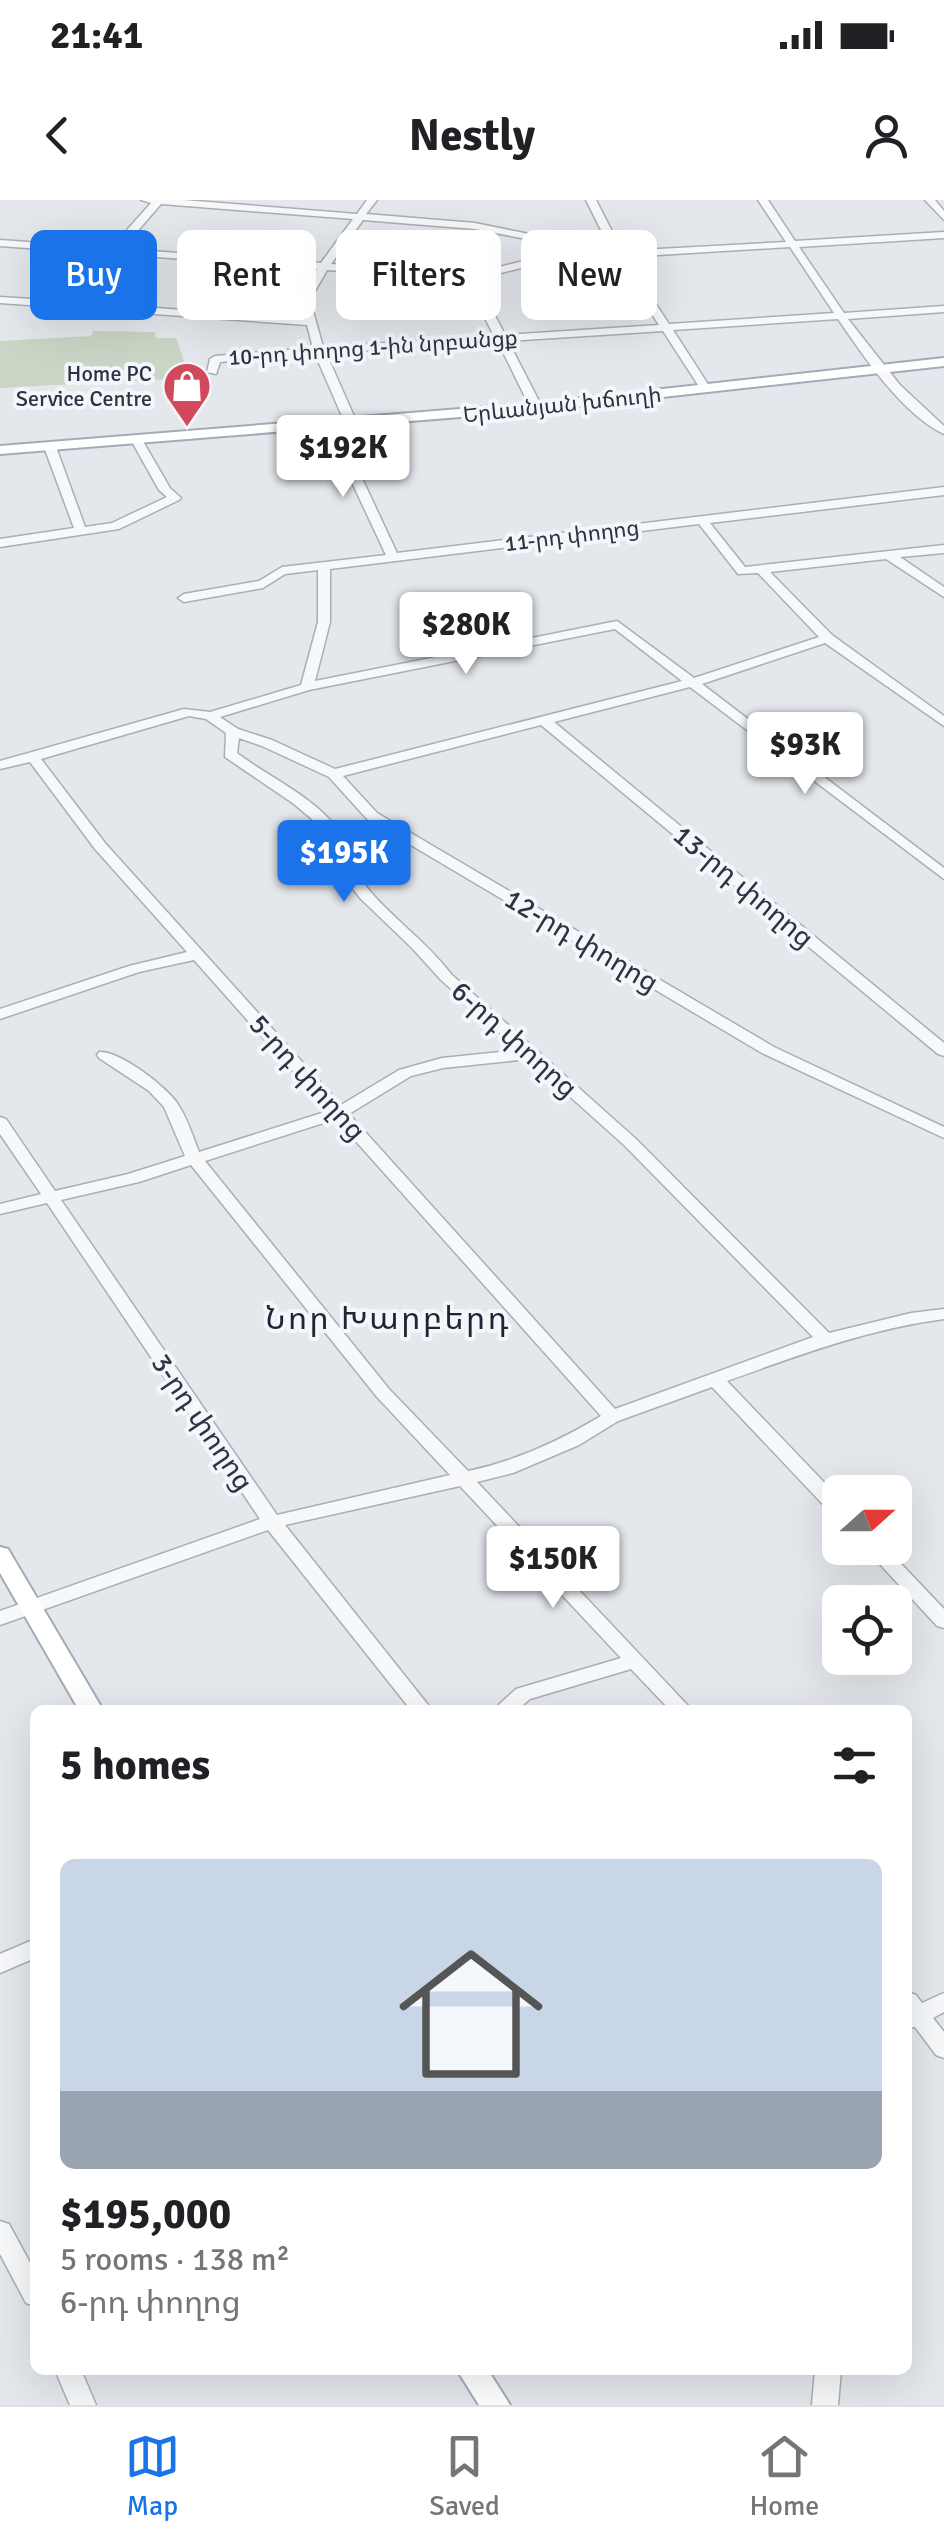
<!DOCTYPE html>
<html lang="en">
<head>
<meta charset="utf-8">
<style>
	:root { --surface:#fff; --page:#f6f6f6; --text:#202124; --muted:#757577; --line:#e0e0e0; --accent:#1a73e8 }
	body { margin:0; font-family:Signika,"Noto Sans Armenian",sans-serif; background:var(--page); color:var(--text); height:100vh; display:flex; flex-direction:column; font-size:38px; white-space:nowrap }
	* { box-sizing:border-box; margin:0 }
	p { font-size:32px; color:var(--muted) }
	.icon { flex:none; width:55px; height:55px; fill:none; stroke:currentColor; stroke-width:2; stroke-linecap:round; stroke-linejoin:round }
	.map { position:relative; flex:1; overflow:hidden }
	.details { position:absolute; left:30px; top:1505px; width:882px; height:670px; display:flex; flex-direction:column; background:var(--surface); border-radius:15px; box-shadow:0 10px 40px #0002 }
	.details>* { flex:none }
	.hud { position:absolute; left:30px; top:30px; width:885px; height:90px; display:flex; gap:20px }
	.needle { width:65px; rotate:69deg }
	.buttons { position:absolute; left:822px; top:1275px; display:grid; gap:20px }
	.buttons a { display:grid; place-items:center; width:90px; height:90px; border-radius:15px; background:var(--surface); box-shadow:0 10px 40px #0002; font-size:50px }
	.price { position:absolute; translate:-50% -85px; padding:0 22px; border-radius:10px; background:#fff; color:#222; font-size:32px; line-height:65px; filter:drop-shadow(0 2px 5px #0008) }
	.price::after { content:''; position:absolute; left:50%; top:60px; width:30px; height:22px; margin-left:-15px; background:inherit; clip-path:polygon(0 0,100% 0,50% 100%) }
	.price.selected { background:var(--accent); color:#fff }
	ul { padding:0; list-style:none }
	li { display:grid; align-content:center; gap:20px; height:530px; padding:0 30px }
	li+li { border-top:2px solid var(--line) }
	li span { display:grid; place-items:center; height:310px; border-radius:15px; color:#555 }
	li>.icon { margin-inline-start:auto }
	span .icon { width:180px; height:180px; fill:#fffc; stroke-width:1 }
	li b { font-size:42px }
	h2 { display:flex; justify-content:space-between; align-items:center; height:120px; padding:0 30px; font-size:42px }
	.tag { padding:0 35px; border-radius:15px; background:var(--surface); box-shadow:0 10px 40px #0002; font-size:35px; line-height:90px }
	.tag.selected { background:var(--accent); color:#fff }
	.status { display:flex; justify-content:space-between; align-items:center; height:70px; padding:0 50px; background:var(--surface); direction:ltr }
	.status svg { height:28px; fill:currentColor }
	header { display:flex; justify-content:space-between; align-items:center; height:130px; padding:0 30px; background:var(--surface); font-size:45px; font-weight:700 }
	.tabs { display:flex; justify-content:space-around; align-items:center; height:140px; border-top:2px solid var(--line); background:var(--surface); font-size:28px; color:var(--muted) }
	.tabs a { display:grid; justify-items:center; gap:5px }
	.tabs .selected { color:var(--accent) }
	.map>svg:first-child { display:block }
</style>
</head>
<body>
<div class="status"><b>21:41</b><svg viewBox="0 0 49 12"><path d="M0 12V9h3v3zM5 12V6h3v6zM10 12V3h3v9zM15 12V0h3v12zM26 1h20v11H26zM47 4h2v5h-2z"/></svg></div>
<header><svg class="icon" aria-label="back" viewBox="0 0 24 24"><path d="M15 5l-7 7 7 7"/></svg>Nestly<svg class="icon" aria-label="person" viewBox="0 0 24 24"><circle cx="12" cy="8" r="4"/><path d="M4 21q1-7 8-7t8 7"/></svg></header>
<div class="map">
<svg width="944" height="2205" viewBox="0 0 944 2205">
	<rect width="100%" height="100%" fill="#e4e7ec"/>
	<path fill="#c9d6c5" d="M 93,131 L 155,132 L 156,138 L 176,138 L 190,178 L 0,188 L 0,141 L 91,136 Z"/>
	<g fill="none" stroke-linecap="round" stroke-linejoin="round">
		<g stroke="#a9aeb7" stroke-width="3">
			<g id="minor">
				<path d="M 141,0 L 183,0 L 357,14 L 367,0 L 377,0 L 366,14 L 475,23 L 529,34 L 549,56 L 612,52 L 586,0 L 596,0 L 622,51 L 786,42 L 758,0 L 768,0 L 795,41 L 944,32 L 944,38 L 799,47 L 844,113 L 944,106 L 944,112 L 848,119 L 900,185 L 944,226 L 944,234 C 903,215 864,157 838,119 L 673,130 L 711,189 L 706,192 L 702,191 L 663,131 L 508,141 L 542,207 L 536,210 L 530,207 L 498,142 L 326,153 L 357,223 L 351,226 L 345,223 L 315,154 L 220,162 L 216,174 L 207,172 L 210,159 L 215,156 L 313,148 L 307,125 L 0,103 L 0,97 L 64,101 L 107,54 L 0,46 L 0,40 L 111,48 L 151,3 ZM 161,4 L 353,19 L 321,63 L 122,49 ZM 363,20 L 475,29 L 526,39 L 540,57 L 470,74 L 331,64 ZM 790,47 L 834,113 L 669,124 L 625,57 ZM 117,54 L 317,69 L 300,100 L 305,119 L 75,102 ZM 615,58 L 659,125 L 505,135 L 476,79 L 546,62 ZM 327,70 L 466,80 L 494,136 L 323,147 L 310,100 Z"/>
				<path d="M 925,0 L 935,0 L 944,11 L 944,20 Z"/>
				<path d="M 331,222 L 337,225 L 397,353 L 944,287 L 944,295 L 710,323 L 745,367 L 944,345 L 944,353 L 900,357 L 944,387 L 944,397 L 886,359 L 770,372 L 832,435 L 944,516 L 944,526 L 825,443 L 702,484 L 944,668 L 944,679 L 690,487 L 554,522 L 944,843 L 944,856 L 938,854 L 541,525 L 343,576 L 377,613 L 774,847 L 944,927 L 944,938 L 762,853 L 367,619 L 329,577 L 262,546 L 239,538 L 237,553 C 270,578 311,595 337,628 C 352,646 353,672 369,690 C 394,720 427,742 451,774 L 636,939 L 829,1133 L 911,1113 L 944,1109 L 944,1119 C 868,1129 799,1155 727,1181 L 840,1299 L 840,1317 L 833,1315 L 712,1187 L 618,1221 L 579,1245 L 513,1273 L 477,1282 L 692,1510 L 670,1510 L 631,1469 L 530,1499 L 517,1510 L 493,1510 L 516,1489 L 621,1458 L 460,1286 L 285,1325 L 432,1510 L 411,1510 L 268,1330 L 0,1425 L 0,1411 L 260,1319 L 47,1003 L 0,1014 L 0,1004 L 41,994 L 0,934 L 0,917 L 6,919 L 55,991 L 128,974 L 185,956 L 164,907 L 149,891 L 99,858 L 97,855 L 99,852 C 119,850 169,888 179,906 C 188,920 193,937 199,952 L 328,911 L 194,760 L 139,772 L 0,819 L 0,809 L 129,766 L 187,752 L 95,649 L 30,562 L 0,569 L 0,561 L 184,509 L 210,512 L 301,485 L 318,422 L 318,370 L 285,374 L 263,388 L 184,402 L 178,398 L 184,394 L 259,381 L 282,367 L 386,355 L 325,225 ZM 699,324 L 738,374 L 758,373 L 819,437 L 694,478 L 617,421 L 315,481 L 330,422 L 330,369 ZM 615,429 L 682,481 L 335,569 L 272,540 L 238,529 L 220,517 L 309,490 ZM 189,516 L 206,519 L 226,533 L 225,557 L 294,604 L 319,625 L 332,641 L 347,681 L 360,698 L 412,748 L 441,780 L 519,850 L 442,858 L 399,870 L 341,905 L 105,643 L 41,559 ZM 528,859 L 624,945 L 813,1137 L 615,1209 L 349,914 L 411,876 L 443,868 ZM 336,919 L 601,1216 C 559,1241 516,1261 468,1271 L 389,1189 L 205,961 ZM 191,965 L 377,1197 L 450,1275 L 277,1315 L 61,1000 L 139,982 Z"/>
				<path d="M 133,238 L 141,238 L 170,288 L 181,298 L 179,300 L 119,329 L 0,347 L 0,339 L 74,328 L 44,247 L 46,245 L 56,247 L 85,327 L 112,323 L 167,297 L 159,290 L 131,240 Z"/>
				<path d="M 865,1348 L 886,1348 L 944,1409 L 944,1428 L 937,1426 Z"/>
				<path d="M 35,1739 L 35,1758 L 0,1773 L 0,1754 Z"/>
				<path d="M 908,1792 L 916,1795 L 922,1803 L 944,1793 L 944,1812 L 933,1818 L 944,1832 L 944,1858 L 936,1855 L 915,1827 L 908,1828 Z"/>
				<path d="M 0,2021 L 9,2024 L 35,2072 L 35,2106 L 26,2103 L 0,2054 Z"/>
				<path d="M 55,2170 L 81,2170 L 96,2205 L 70,2205 Z"/>
				<path d="M 815,2170 L 841,2170 L 838,2205 L 812,2205 Z"/>
			</g>
		</g>
		<g stroke="#a3abb8" stroke-width="4">
			<g id="major">
				<path d="M 944,158 L 944,166 L 536,211 L 0,254 L 0,246 L 536,203 Z"/>
				<path d="M 0,1347 L 8,1349 L 103,1510 L 79,1510 L 0,1373 Z"/>
				<path d="M 457,2170 L 488,2170 L 510,2205 L 479,2205 Z"/>
			</g>
		</g>
		<use href="#minor" fill="#f7f8fa" fill-rule="evenodd"/>
		<use href="#major" fill="#fff" fill-rule="evenodd"/>
	</g>
	<defs>
		<g id="shop-pin" transform="scale(2.5)"><path d="M0 17L-7.5 6A9.5 9.5 0 1 1 7.5 6Z" fill="#d1495b" stroke="#f4f6f9"/><path d="M-5-2.5h2.3a2.7 3.5 0 0 1 5.4 0H5L5.5 6h-11ZM-1.5-2.5h3a1.5 2.3 0 0 0-3 0Z" fill="#fff"/></g>
	</defs>
	<g fill-rule="evenodd">
		<use href="#shop-pin" x="187" y="186"/>
	</g>
	<g text-anchor="middle" stroke-width="8" stroke-linejoin="round" paint-order="stroke">
		<g font-size="22" fill="#2b3445" stroke="#f4f6f9">
			<text transform="translate(373 147) rotate(-4)" y="8">10-րդ փողոց 1-ին նրբանցք</text>
			<text transform="translate(562 204) rotate(-6)" y="8">Երևանյան խճուղի</text>
			<text transform="translate(572 335) rotate(-7)" y="8">11-րդ փողոց</text>
		</g>
		<g font-size="22" fill="#2b3445" stroke="#f4f6f9" text-anchor="end">
			<text x="152" y="181">Home PC<tspan x="152" dy="25">Service Centre</tspan></text>
		</g>
		<g font-size="28" fill="#2b3445" stroke="#f4f6f9">
			<text transform="translate(744 686) rotate(40)" y="10">13-րդ փողոց</text>
			<text transform="translate(582 740) rotate(31)" y="10">12-րդ փողոց</text>
			<text transform="translate(515 839) rotate(42)" y="10">6-րդ փողոց</text>
			<text transform="translate(308 877) rotate(48)" y="10">5-րդ փողոց</text>
			<text transform="translate(203 1222) rotate(56)" y="10">3-րդ փողոց</text>
		</g>
		<g font-size="32" letter-spacing="2.5" fill="#1d2536" stroke="#f4f6f9">
			<text x="388" y="1129">Նոր Խարբերդ</text>
		</g>
	</g>
</svg>
<div class="buttons">
<a><svg class="needle" viewBox="-14 -14 28 28"><path d="M0-13l5 13h-10z" fill="#e53935"/><path d="M0 13l5-13h-10z" fill="#757577"/></svg></a>
<a><svg class="icon" aria-label="locate" viewBox="0 0 24 24"><circle cx="12" cy="12" r="6"/><path d="M12 2v4M12 18v4M2 12h4M18 12h4"/></svg></a>
</div>
<b class="price" style="left:343px;top:300px">$192K</b>
<b class="price" style="left:466px;top:477px">$280K</b>
<b class="price" style="left:805px;top:597px">$93K</b>
<b class="price selected" style="left:344px;top:705px">$195K</b>
<b class="price" style="left:553px;top:1411px">$150K</b>
<div class="hud">
<a class="tag selected">Buy</a>
<a class="tag">Rent</a>
<a class="tag">Filters</a>
<a class="tag">New</a>
</div>
<section class="details">
<h2>5 homes<svg class="icon" aria-label="filters" viewBox="0 0 24 24"><path d="M4 7h16M4 17h16"/><circle cx="9" cy="7" r="2"/><circle cx="15" cy="17" r="2"/></svg></h2>
<ul>
<li><span style="background:linear-gradient(#c9d6e8 75%,#9aa5b1 0)"><svg class="icon" aria-label="home" viewBox="0 0 24 24"><path d="M3 11l9-7 9 7M6 9v11h12V9"/></svg></span><div><b>$195,000</b><p>5 rooms · 138 m²</p><p>6-րդ փողոց</p></div></li>
</ul>
</section>
</div>
<nav class="tabs">
<a class="selected"><svg class="icon" aria-label="map" viewBox="0 0 24 24"><path d="M3 6l6-2 6 2 6-2v14l-6 2-6-2-6 2zM9 4v14M15 6v14"/></svg>Map</a>
<a><svg class="icon" aria-label="saved" viewBox="0 0 24 24"><path d="M7 4h10v16l-5-4-5 4z"/></svg>Saved</a>
<a><svg class="icon" aria-label="home" viewBox="0 0 24 24"><path d="M3 11l9-7 9 7M6 9v11h12V9"/></svg>Home</a>
</nav>
</body>
</html>
